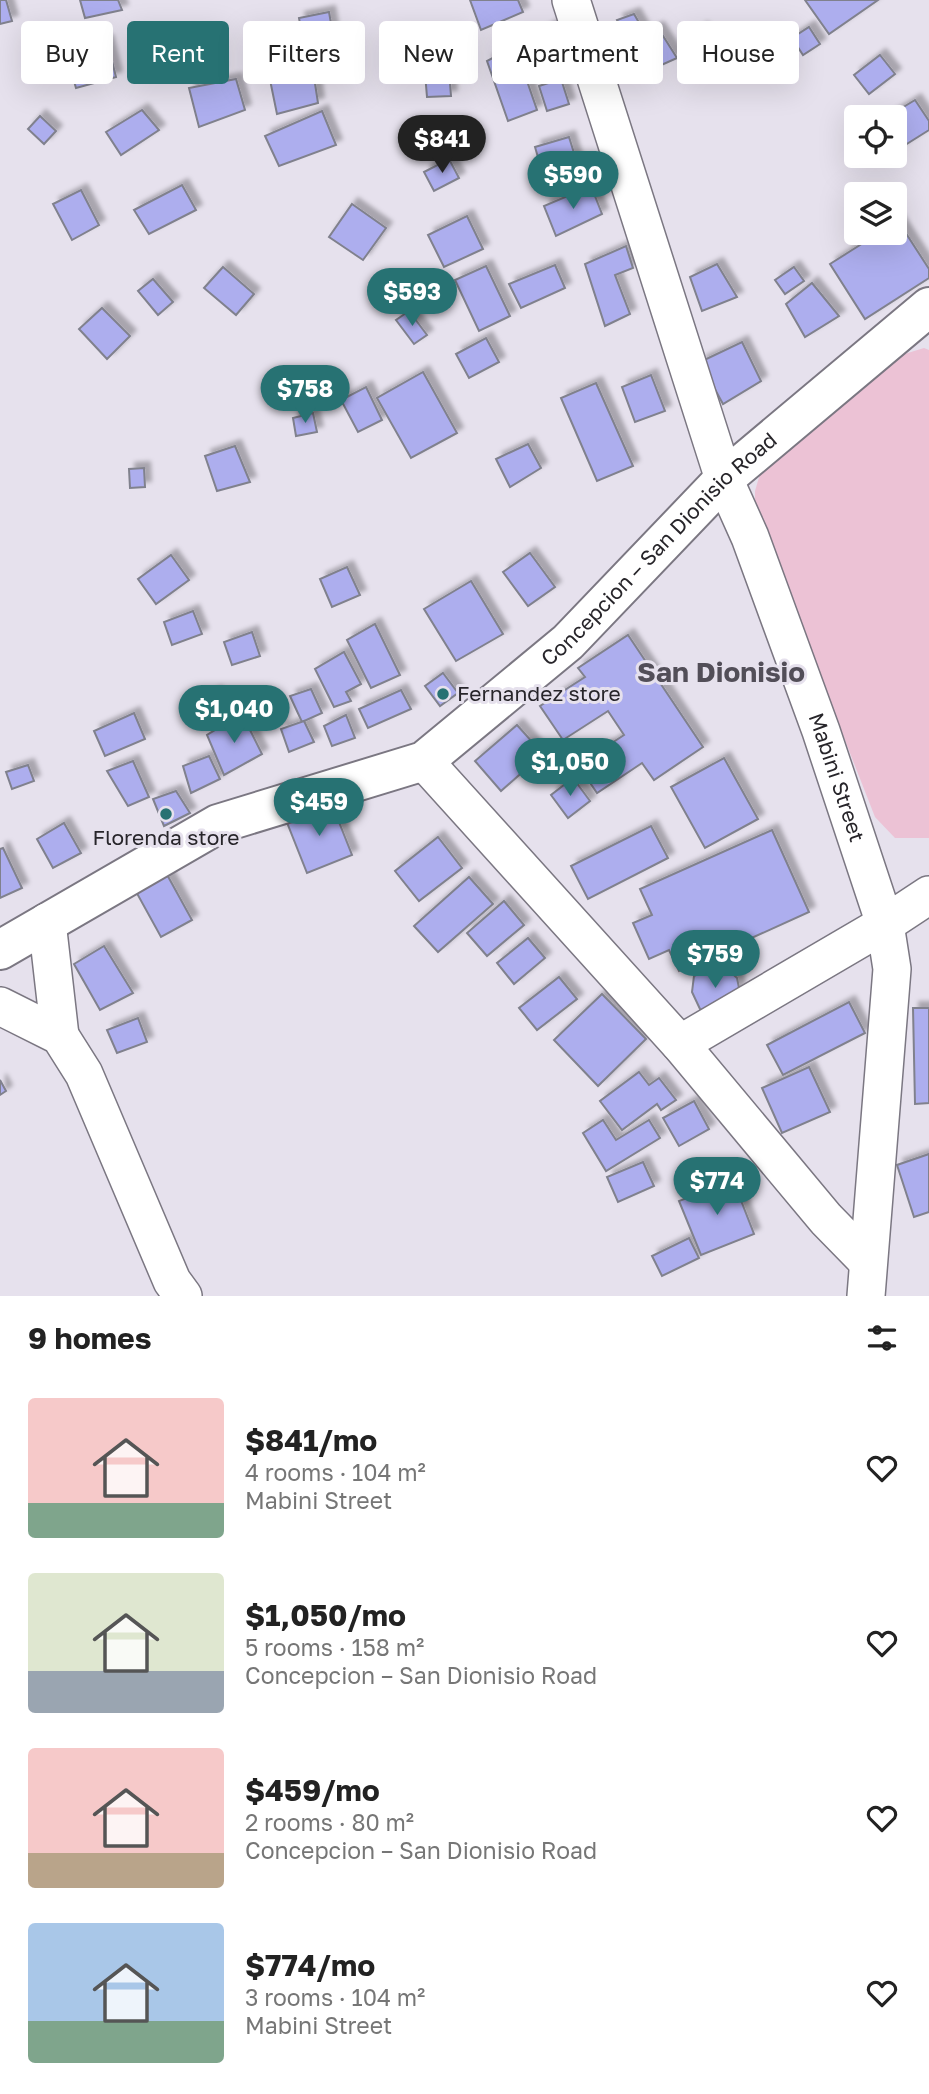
<!DOCTYPE html>
<html lang="en">
<head>
<meta charset="utf-8">
<style>
	:root { --surface:#fff; --page:#f2f2f2; --text:#222; --muted:#767676; --accent:#277273 }
	body { margin:0; font-family:"Golos Text",sans-serif; background:var(--page); color:var(--text); height:100vh; display:flex; flex-direction:column; font-size:26px; white-space:nowrap }
	* { box-sizing:border-box; margin:0 }
	p { font-size:23px; color:var(--muted) }
	.icon { flex:none; width:38px; height:38px; fill:none; stroke:currentColor; stroke-width:2; stroke-linecap:round; stroke-linejoin:round }
	.map { position:relative; height:1296px; overflow:hidden }
	.sheet { display:flex; flex-direction:column; background:var(--surface); flex:1 }
	.sheet>* { flex:none }
	.guide { position:absolute; left:21px; top:21px; width:887px; height:63px; display:flex; gap:14px }
	.controls { position:absolute; left:844px; top:105px; display:grid; gap:14px }
	.controls a { display:grid; place-items:center; width:63px; height:63px; border-radius:7px; background:var(--surface); box-shadow:0 7px 28px #0002; font-size:35px }
	.price { position:absolute; translate:-50% -60px; padding:0 16px; border-radius:24px; background:var(--accent); color:#fff; font-size:23px; line-height:46px; filter:drop-shadow(0 2px 4px #0008) }
	.price::after { content:''; position:absolute; left:50%; top:42px; width:21px; height:16px; margin-left:-10px; background:inherit; clip-path:polygon(0 0,100% 0,50% 100%) }
	.price.selected { background:#222; color:#fff }
	ul { padding:0; list-style:none }
	li { display:flex; align-items:center; gap:21px; height:175px; padding:0 28px }
	li span { display:grid; place-items:center; flex:none; width:196px; height:140px; border-radius:7px; color:#555 }
	li>.icon { margin-inline-start:auto }
	span .icon { width:84px; height:84px; fill:#fffc; stroke-width:1 }
	li b { font-size:30px }
	h2 { display:flex; justify-content:space-between; align-items:center; height:84px; padding:0 28px; font-size:30px }
	.pill { padding:0 24px; border-radius:7px; background:var(--surface); box-shadow:0 7px 28px #0002; font-size:24px; line-height:63px }
	.pill.selected { background:var(--accent); color:#fff }
	.map>svg:first-child { display:block }
</style>
</head>
<body>
<div class="map">
<svg width="929" height="1296" viewBox="0 0 929 1296">
	<defs>
		<filter id="shadow"><feDropShadow dx="6" dy="-6" stdDeviation="2" flood-color="#0004"/></filter>
	</defs>
	<rect width="100%" height="100%" fill="#e6e1ed"/>
	<path fill="#ecc2d5" d="M 924,348 L 929,350 L 929,838 L 895,838 L 875,817 L 755,510 L 755,491 L 762,467 L 898,356 Z"/>
	<g fill="#adaeee" stroke="#80818d" stroke-width="2" filter="url(#shadow)">
		<path d="M 0,0 L 6,0 L 12,21 L 0,24 Z"/>
		<path d="M 80,0 L 118,0 L 122,10 L 85,18 Z"/>
		<path d="M 470,0 L 518,0 L 523,12 L 481,30 Z"/>
		<path d="M 805,0 L 878,0 L 829,34 Z"/>
		<path d="M 329,12 L 336,52 L 306,57 L 299,18 Z"/>
		<path d="M 634,14 L 645,33 L 658,28 L 677,58 L 628,80 L 612,45 L 625,36 L 617,20 Z"/>
		<path d="M 554,25 L 568,62 L 527,81 L 537,110 L 508,121 L 487,61 Z"/>
		<path d="M 809,27 L 820,44 L 803,55 L 792,38 Z"/>
		<path d="M 702,28 L 714,48 L 693,61 L 680,41 Z"/>
		<path d="M 211,33 L 219,71 L 180,79 L 172,42 Z"/>
		<path d="M 107,41 L 116,77 L 76,88 L 65,50 Z"/>
		<path d="M 880,55 L 895,74 L 869,94 L 854,75 Z"/>
		<path d="M 312,64 L 318,103 L 277,114 L 269,75 Z"/>
		<path d="M 449,71 L 451,96 L 427,97 L 425,73 Z"/>
		<path d="M 236,79 L 245,110 L 199,127 L 189,88 Z"/>
		<path d="M 561,79 L 569,104 L 547,111 L 539,86 Z"/>
		<path d="M 915,100 L 929,121 L 929,130 L 894,152 L 894,117 L 887,117 Z"/>
		<path d="M 142,110 L 159,130 L 121,155 L 106,132 Z"/>
		<path d="M 322,111 L 336,145 L 279,166 L 265,136 Z"/>
		<path d="M 40,116 L 56,131 L 44,144 L 28,129 Z"/>
		<path d="M 569,137 L 583,182 L 548,192 L 535,147 Z"/>
		<path d="M 449,159 L 459,178 L 434,191 L 424,172 Z"/>
		<path d="M 182,185 L 196,210 L 149,234 L 134,210 Z"/>
		<path d="M 591,186 L 602,214 L 556,236 L 544,206 Z"/>
		<path d="M 81,190 L 99,225 L 72,240 L 53,204 Z"/>
		<path d="M 352,204 L 386,228 L 363,260 L 329,237 Z"/>
		<path d="M 467,216 L 483,249 L 444,267 L 428,235 Z"/>
		<path d="M 898,221 L 929,269 L 929,278 L 865,319 L 830,264 L 879,233 L 894,233 L 894,223 Z"/>
		<path d="M 626,246 L 633,268 L 615,275 L 630,314 L 605,326 L 585,264 Z"/>
		<path d="M 717,264 L 737,297 L 702,311 L 690,277 Z"/>
		<path d="M 555,265 L 565,288 L 521,308 L 509,284 Z"/>
		<path d="M 486,266 L 510,316 L 479,331 L 455,280 Z"/>
		<path d="M 223,267 L 254,294 L 236,315 L 204,288 Z"/>
		<path d="M 794,267 L 804,281 L 785,294 L 775,280 Z"/>
		<path d="M 153,279 L 173,302 L 158,315 L 138,291 Z"/>
		<path d="M 812,283 L 839,316 L 805,337 L 786,304 Z"/>
		<path d="M 102,308 L 130,336 L 107,359 L 79,329 Z"/>
		<path d="M 409,311 L 427,335 L 414,344 L 396,320 Z"/>
		<path d="M 486,338 L 499,362 L 469,378 L 456,354 Z"/>
		<path d="M 742,342 L 761,381 L 723,404 L 700,362 Z"/>
		<path d="M 423,372 L 457,433 L 411,458 L 377,398 Z"/>
		<path d="M 651,375 L 665,411 L 635,422 L 622,387 Z"/>
		<path d="M 596,383 L 633,466 L 597,481 L 561,398 Z"/>
		<path d="M 366,387 L 382,420 L 358,432 L 341,400 Z"/>
		<path d="M 313,413 L 317,432 L 296,436 L 293,418 Z"/>
		<path d="M 528,444 L 541,468 L 510,487 L 496,459 Z"/>
		<path d="M 235,446 L 250,482 L 217,491 L 205,456 Z"/>
		<path d="M 144,468 L 145,487 L 130,488 L 129,469 Z"/>
		<path d="M 530,553 L 555,587 L 528,606 L 503,572 Z"/>
		<path d="M 171,555 L 189,580 L 156,604 L 138,579 Z"/>
		<path d="M 347,567 L 360,595 L 332,607 L 320,579 Z"/>
		<path d="M 471,581 L 503,634 L 456,661 L 424,609 Z"/>
		<path d="M 193,611 L 202,634 L 172,645 L 164,622 Z"/>
		<path d="M 375,624 L 400,675 L 371,688 L 347,640 Z"/>
		<path d="M 252,632 L 260,656 L 232,665 L 224,642 Z"/>
		<path d="M 628,635 L 703,747 L 654,780 L 642,763 L 597,793 L 578,765 L 624,735 L 608,711 L 563,740 L 540,706 L 585,677 L 578,668 Z"/>
		<path d="M 344,652 L 361,684 L 346,692 L 351,701 L 334,707 L 315,669 Z"/>
		<path d="M 443,673 L 458,693 L 440,706 L 425,686 Z"/>
		<path d="M 311,689 L 322,713 L 302,722 L 290,696 Z"/>
		<path d="M 401,690 L 411,709 L 368,728 L 359,709 Z"/>
		<path d="M 216,692 L 225,715 L 204,725 L 194,702 Z"/>
		<path d="M 134,713 L 145,739 L 105,756 L 94,731 Z"/>
		<path d="M 346,715 L 355,738 L 332,746 L 324,726 Z"/>
		<path d="M 244,718 L 262,754 L 224,775 L 207,735 L 230,721 Z"/>
		<path d="M 304,721 L 314,742 L 289,752 L 281,729 Z"/>
		<path d="M 517,725 L 543,754 L 501,791 L 475,761 Z"/>
		<path d="M 209,756 L 220,779 L 191,793 L 183,766 Z"/>
		<path d="M 724,758 L 758,819 L 705,848 L 671,787 Z"/>
		<path d="M 133,761 L 149,797 L 128,806 L 107,771 Z"/>
		<path d="M 28,765 L 34,781 L 12,789 L 6,772 Z"/>
		<path d="M 573,778 L 590,801 L 568,818 L 551,795 Z"/>
		<path d="M 176,791 L 190,813 L 164,826 L 153,799 Z"/>
		<path d="M 331,802 L 352,855 L 307,873 L 286,820 Z"/>
		<path d="M 64,823 L 81,853 L 53,868 L 37,839 Z"/>
		<path d="M 651,826 L 668,858 L 588,899 L 571,866 Z"/>
		<path d="M 772,830 L 809,912 L 679,971 L 669,950 L 649,959 L 633,923 L 652,915 L 640,889 Z"/>
		<path d="M 438,837 L 462,868 L 419,901 L 395,871 Z"/>
		<path d="M 3,848 L 22,888 L 0,898 L 0,849 Z"/>
		<path d="M 165,871 L 192,920 L 161,937 L 134,888 Z"/>
		<path d="M 469,877 L 493,904 L 438,952 L 414,926 Z"/>
		<path d="M 504,901 L 524,925 L 487,956 L 467,933 Z"/>
		<path d="M 528,938 L 545,958 L 514,984 L 497,963 Z"/>
		<path d="M 104,946 L 133,993 L 100,1010 L 74,964 Z"/>
		<path d="M 721,963 L 737,978 L 739,988 L 717,1019 L 700,1009 L 692,992 L 694,976 Z"/>
		<path d="M 559,977 L 577,999 L 537,1030 L 519,1008 Z"/>
		<path d="M 602,994 L 646,1039 L 598,1086 L 554,1040 Z"/>
		<path d="M 849,1002 L 865,1033 L 783,1075 L 767,1045 Z"/>
		<path d="M 913,1008 L 929,1008 L 929,1103 L 915,1104 Z"/>
		<path d="M 138,1018 L 147,1042 L 117,1053 L 107,1030 Z"/>
		<path d="M 809,1067 L 830,1112 L 782,1133 L 762,1088 Z"/>
		<path d="M 639,1072 L 649,1085 L 659,1078 L 676,1100 L 661,1110 L 657,1104 L 622,1130 L 600,1101 Z"/>
		<path d="M 0,1080 L 6,1091 L 0,1095 Z"/>
		<path d="M 694,1101 L 709,1129 L 679,1146 L 663,1118 Z"/>
		<path d="M 603,1120 L 616,1140 L 649,1120 L 660,1138 L 606,1171 L 583,1133 Z"/>
		<path d="M 929,1154 L 929,1212 L 914,1217 L 897,1165 Z"/>
		<path d="M 643,1162 L 654,1186 L 618,1202 L 607,1177 Z"/>
		<path d="M 733,1180 L 754,1234 L 701,1255 L 679,1201 Z"/>
		<path d="M 689,1238 L 699,1258 L 662,1276 L 652,1256 Z"/>
	</g>
	<g fill="none" stroke-linecap="round" stroke-linejoin="round">
		<g stroke="#7b7782" stroke-width="40">
			<g id="minor">
				<path id="s1" d="M 571,0 L 724,479 L 750,537 L 821,731 L 885,924 L 892,969 L 866,1296"/>
				<path d="M 424,761 L 680,1044 L 826,1219 L 868,1262"/>
				<path d="M 47,922 L 60,1036"/>
				<path d="M 0,1006 L 60,1036 L 84,1074 L 172,1281 L 183,1296"/>
				<path d="M 680,1044 L 885,924 L 929,895"/>
			</g>
		</g>
		<g stroke="#7b7782" stroke-width="42">
			<g id="major">
				<path id="s2" d="M 0,950 L 218,824 L 424,761 L 568,642 L 724,479 L 929,307"/>
			</g>
		</g>
		<use href="#minor" stroke="#fff" stroke-width="37"/>
		<use href="#major" stroke="#fff" stroke-width="38"/>
	</g>
	<g fill="#277273" stroke="#e6e1ed" stroke-width="2.5">
		<circle cx="443" cy="694" r="7"/>
		<circle cx="166" cy="814" r="7"/>
	</g>
	<g text-anchor="middle" stroke-width="6" stroke-linejoin="round" paint-order="stroke">
		<g font-size="21" fill="#27252a" stroke="#e6e1ed">
			<text dy="7" stroke="none"><textPath href="#s2" startOffset="784">Concepcion – San Dionisio Road</textPath></text>
			<text dy="7" stroke="none"><textPath href="#s1" startOffset="822">Mabini Street</textPath></text>
		</g>
		<g font-size="21" fill="#27252a" stroke="#e6e1ed" text-anchor="start">
			<text x="457" y="701">Fernandez store</text>
			<text x="166" y="845" text-anchor="middle">Florenda store</text>
		</g>
		<g font-size="28" font-weight="bold" fill="#524e58" stroke="#e6e1ed">
			<text x="721" y="682">San Dionisio</text>
		</g>
	</g>
</svg>
<div class="controls">
<a><svg class="icon" aria-label="locate" viewBox="0 0 24 24"><circle cx="12" cy="12" r="6"/><path d="M12 2v4M12 18v4M2 12h4M18 12h4"/></svg></a>
<a><svg class="icon" aria-label="layers" viewBox="0 0 24 24"><path d="M12 4l9 5-9 5-9-5zM3 14l9 5 9-5"/></svg></a>
</div>
<b class="price selected" style="left:442px;top:175px">$841</b>
<b class="price" style="left:573px;top:211px">$590</b>
<b class="price" style="left:412px;top:328px">$593</b>
<b class="price" style="left:305px;top:425px">$758</b>
<b class="price" style="left:234px;top:745px">$1,040</b>
<b class="price" style="left:570px;top:798px">$1,050</b>
<b class="price" style="left:319px;top:838px">$459</b>
<b class="price" style="left:715px;top:990px">$759</b>
<b class="price" style="left:717px;top:1217px">$774</b>
<div class="guide">
<a class="pill">Buy</a>
<a class="pill selected">Rent</a>
<a class="pill">Filters</a>
<a class="pill">New</a>
<a class="pill">Apartment</a>
<a class="pill">House</a>
</div>
</div>
<section class="sheet">
<h2>9 homes<svg class="icon" aria-label="filters" viewBox="0 0 24 24"><path d="M4 7h16M4 17h16"/><circle cx="9" cy="7" r="2"/><circle cx="15" cy="17" r="2"/></svg></h2>
<ul>
<li><span style="background:linear-gradient(#f6c9c9 75%,#7fa58c 0)"><svg class="icon" aria-label="home" viewBox="0 0 24 24"><path d="M3 11l9-7 9 7M6 9v11h12V9"/></svg></span><div><b>$841/mo</b><p>4 rooms · 104 m²</p><p>Mabini Street</p></div><svg class="icon" aria-label="heart" viewBox="0 0 24 24"><path d="M12 20l-8-8c-3-5 5-10 8-4 3-6 11-1 8 4z"/></svg></li>
<li><span style="background:linear-gradient(#dfe7d0 70%,#9aa5b1 0)"><svg class="icon" aria-label="home" viewBox="0 0 24 24"><path d="M3 11l9-7 9 7M6 9v11h12V9"/></svg></span><div><b>$1,050/mo</b><p>5 rooms · 158 m²</p><p>Concepcion – San Dionisio Road</p></div><svg class="icon" aria-label="heart" viewBox="0 0 24 24"><path d="M12 20l-8-8c-3-5 5-10 8-4 3-6 11-1 8 4z"/></svg></li>
<li><span style="background:linear-gradient(#f6c9c9 75%,#b9a48a 0)"><svg class="icon" aria-label="home" viewBox="0 0 24 24"><path d="M3 11l9-7 9 7M6 9v11h12V9"/></svg></span><div><b>$459/mo</b><p>2 rooms · 80 m²</p><p>Concepcion – San Dionisio Road</p></div><svg class="icon" aria-label="heart" viewBox="0 0 24 24"><path d="M12 20l-8-8c-3-5 5-10 8-4 3-6 11-1 8 4z"/></svg></li>
<li><span style="background:linear-gradient(#a9c7e8 70%,#7fa58c 0)"><svg class="icon" aria-label="home" viewBox="0 0 24 24"><path d="M3 11l9-7 9 7M6 9v11h12V9"/></svg></span><div><b>$774/mo</b><p>3 rooms · 104 m²</p><p>Mabini Street</p></div><svg class="icon" aria-label="heart" viewBox="0 0 24 24"><path d="M12 20l-8-8c-3-5 5-10 8-4 3-6 11-1 8 4z"/></svg></li>
</ul>
</section>
</body>
</html>
